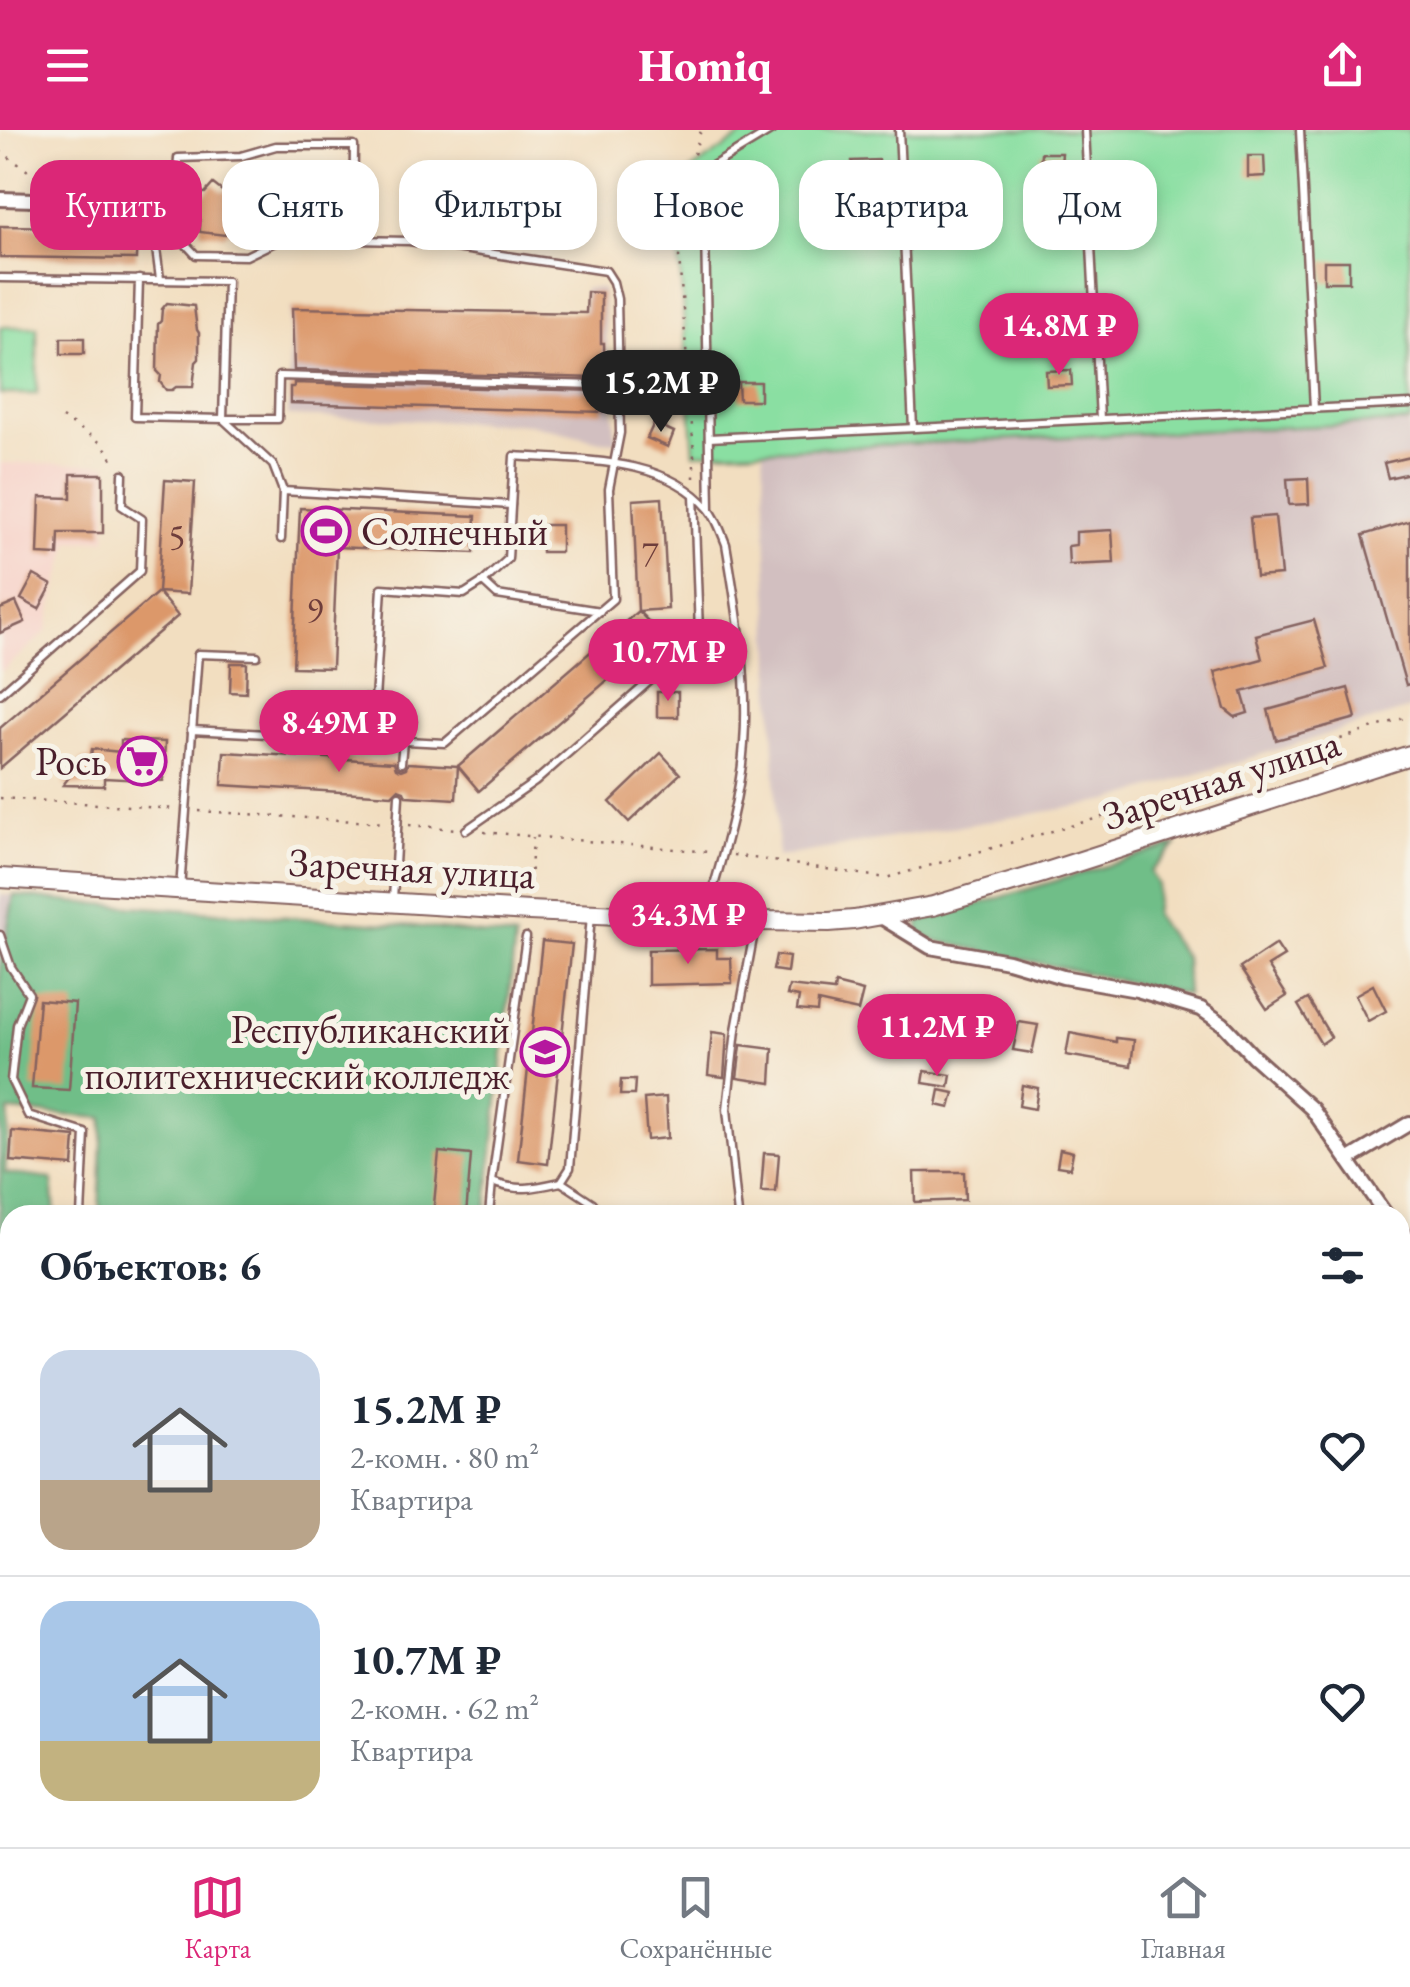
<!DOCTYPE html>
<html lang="ru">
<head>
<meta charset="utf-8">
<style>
	:root { --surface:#fff; --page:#f6f6f7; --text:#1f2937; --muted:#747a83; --line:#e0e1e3; --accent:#db2777 }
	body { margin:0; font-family:"EB Garamond",serif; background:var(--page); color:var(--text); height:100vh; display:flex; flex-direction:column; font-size:38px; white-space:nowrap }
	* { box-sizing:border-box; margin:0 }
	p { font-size:32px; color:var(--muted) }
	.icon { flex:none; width:55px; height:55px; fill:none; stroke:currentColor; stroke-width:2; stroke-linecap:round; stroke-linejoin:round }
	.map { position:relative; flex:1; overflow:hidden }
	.drawer { position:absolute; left:0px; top:1075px; width:1410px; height:642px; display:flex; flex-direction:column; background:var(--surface); border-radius:30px 30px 0 0; box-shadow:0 5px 15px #0003 }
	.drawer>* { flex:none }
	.guide { position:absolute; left:30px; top:30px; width:1350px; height:90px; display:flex; gap:20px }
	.price { position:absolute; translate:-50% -85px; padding:0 22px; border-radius:35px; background:var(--accent); color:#fff; font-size:32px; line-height:65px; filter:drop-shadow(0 2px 5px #0008) }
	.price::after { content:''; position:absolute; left:50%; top:60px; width:30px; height:22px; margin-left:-15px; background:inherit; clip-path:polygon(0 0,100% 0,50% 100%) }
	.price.current { background:#222; color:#fff }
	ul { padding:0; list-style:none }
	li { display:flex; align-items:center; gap:30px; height:250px; padding:0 40px }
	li+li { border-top:2px solid var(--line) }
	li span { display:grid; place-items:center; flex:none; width:280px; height:200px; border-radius:30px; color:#555 }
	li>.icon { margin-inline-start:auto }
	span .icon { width:120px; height:120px; fill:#fffc; stroke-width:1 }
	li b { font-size:42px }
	h2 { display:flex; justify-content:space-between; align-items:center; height:120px; padding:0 40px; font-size:42px }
	.pill { padding:0 35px; border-radius:30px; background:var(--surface); box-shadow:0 5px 15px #0003; font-size:35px; line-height:90px }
	.pill.current { background:var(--accent); color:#fff }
	header { display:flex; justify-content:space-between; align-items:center; height:130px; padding:0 40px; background:var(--accent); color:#fff; font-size:45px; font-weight:800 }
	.tabs { display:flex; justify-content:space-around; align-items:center; height:140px; border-top:2px solid var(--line); background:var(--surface); font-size:28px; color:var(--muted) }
	.tabs a { display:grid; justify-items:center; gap:5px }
	.tabs .current { color:var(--accent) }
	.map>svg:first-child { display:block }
</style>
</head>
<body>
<header><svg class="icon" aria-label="menu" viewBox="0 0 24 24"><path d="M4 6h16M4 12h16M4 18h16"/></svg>Homiq<svg class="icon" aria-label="share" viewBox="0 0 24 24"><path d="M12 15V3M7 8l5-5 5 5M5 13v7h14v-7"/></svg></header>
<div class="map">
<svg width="1410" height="1717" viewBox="0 0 1410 1717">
	<rect width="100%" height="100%" fill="#f7f3e8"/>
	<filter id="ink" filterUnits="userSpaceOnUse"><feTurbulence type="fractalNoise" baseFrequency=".01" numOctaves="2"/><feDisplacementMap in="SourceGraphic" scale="20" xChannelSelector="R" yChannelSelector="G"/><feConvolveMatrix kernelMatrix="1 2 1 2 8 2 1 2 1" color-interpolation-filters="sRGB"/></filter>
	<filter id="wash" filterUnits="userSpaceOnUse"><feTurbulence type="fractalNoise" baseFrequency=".0048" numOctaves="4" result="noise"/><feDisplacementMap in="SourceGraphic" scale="40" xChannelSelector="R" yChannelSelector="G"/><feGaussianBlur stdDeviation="2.25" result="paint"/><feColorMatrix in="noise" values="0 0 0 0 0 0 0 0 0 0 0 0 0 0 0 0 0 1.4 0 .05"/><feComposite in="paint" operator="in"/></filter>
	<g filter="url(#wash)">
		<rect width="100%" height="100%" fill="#f2dec0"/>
		<g fill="#f7d1c8">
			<path d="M 0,333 L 108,334 L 106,409 L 70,411 L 46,502 L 0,543 Z"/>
			<path d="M 825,1708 L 1003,1708 L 1003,1714 L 988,1717 L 826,1717 Z"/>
		</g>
		<g fill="#d2bfc0">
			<path d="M 584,158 L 602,159 L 616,312 L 600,311 L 529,294 L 288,286 L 290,178 L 584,184 Z"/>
			<path d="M 1410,292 L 1410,579 L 1109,671 L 778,727 L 763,320 Z"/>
			<path d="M 0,765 L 14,765 L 0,837 Z"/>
			<path d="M 0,1525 L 10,1530 L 10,1708 L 631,1708 L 624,1717 L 0,1717 Z"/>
		</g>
		<g fill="#8adfa2" stroke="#6a7f66" stroke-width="2.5">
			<path d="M 751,0 L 1410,0 L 1410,292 L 694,323 L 679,127 L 689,42 Z"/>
			<rect x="0" y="197" width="37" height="67"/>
		</g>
		<g fill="#6fbe88" stroke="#5c6e5a" stroke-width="2.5">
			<path d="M 1178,714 L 1150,742 L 1158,754 L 1154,785 L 1185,828 L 1187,865 L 932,810 L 919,802 L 919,792 Z"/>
			<path d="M 14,765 L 72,772 L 414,796 L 515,808 L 486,1085 L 99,1085 L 103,988 L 9,981 L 5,1043 L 52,1049 L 55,1085 L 10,1085 L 10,1455 L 8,1456 L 0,1452 L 0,837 Z"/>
		</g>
		<g fill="#50abce" stroke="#4d657c" stroke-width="2.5">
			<path d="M 1400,1308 L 1410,1309 L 1410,1353 L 1400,1351 Z"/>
			<path d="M 1400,1379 L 1410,1379 L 1410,1424 L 1400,1423 Z"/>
			<path d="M 0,1452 L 10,1455 L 10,1530 L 0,1525 Z"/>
		</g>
		<g id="blocks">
			<g fill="#dc986a">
				<path d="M 1041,23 L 1062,23 L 1061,35 L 1040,35 Z"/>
				<path d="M 1248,26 L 1264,26 L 1265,46 L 1248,47 Z"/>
				<path d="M 879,30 L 880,58 L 853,58 L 852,31 Z"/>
				<path d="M 315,42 L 315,60 L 326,60 L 328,73 L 328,78 L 322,84 L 322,92 L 298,93 L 293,90 L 280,90 L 277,92 L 261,92 L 261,101 L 253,100 L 249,106 L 240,100 L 228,100 L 225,105 L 200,102 L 200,90 L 197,90 L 197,81 L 193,76 L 197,72 L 197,63 L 205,63 L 213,54 L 222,61 L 235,59 L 244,62 L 261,62 L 261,52 L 271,52 L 271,50 L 279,50 L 288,46 L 297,50 Z"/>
				<path d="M 0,96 L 137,98 L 136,129 L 0,127 Z"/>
				<rect x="1324" y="131" width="25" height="21"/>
				<path d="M 587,162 L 601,163 L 601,213 L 604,213 L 605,261 L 603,282 L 290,273 L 290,257 L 294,257 L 294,253 L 599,261 L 604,254 L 597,248 L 294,240 L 292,178 L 586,183 Z"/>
				<path d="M 167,173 L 194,176 L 197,200 L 199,203 L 199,229 L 196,232 L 193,257 L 176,257 L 172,260 L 166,260 L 160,252 L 161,245 L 157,241 L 158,194 L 161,191 L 162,179 Z"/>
				<rect x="61" y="208" width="23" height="16"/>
				<path d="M 1071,240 L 1072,255 L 1047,256 L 1046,241 Z"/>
				<path d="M 738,252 L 760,252 L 760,270 L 739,270 Z"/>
				<path d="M 654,293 L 674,302 L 668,317 L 647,308 Z"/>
				<path d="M 1410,327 L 1410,343 L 1388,348 L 1384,333 Z"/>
				<path d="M 71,344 L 103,344 L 103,403 L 59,403 L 58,425 L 38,424 L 40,367 L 71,368 Z"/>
				<path d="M 1308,348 L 1309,374 L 1289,375 L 1287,349 Z"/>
				<path d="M 165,350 L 195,352 L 188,464 L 158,462 Z"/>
				<path d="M 662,368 L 668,479 L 638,481 L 633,370 Z"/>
				<path d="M 300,378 L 476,386 L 474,423 L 337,417 L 332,538 L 293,537 Z"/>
				<path d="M 1275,386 L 1281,445 L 1256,447 L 1250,388 Z"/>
				<path d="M 1410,391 L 1410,554 L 1406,555 L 1363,405 Z"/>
				<path d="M 541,395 L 561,395 L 561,422 L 542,422 Z"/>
				<path d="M 1112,400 L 1114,433 L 1069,435 L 1068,416 L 1076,415 L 1076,402 Z"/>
				<path d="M 34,445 L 52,455 L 39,479 L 21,469 Z"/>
				<path d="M 158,462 L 178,486 L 0,638 L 0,598 Z"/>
				<path d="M 16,472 L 25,492 L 0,503 L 0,479 Z"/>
				<path d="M 638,481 L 661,504 L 479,661 L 458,636 Z"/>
				<path d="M 1314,490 L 1328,538 L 1242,562 L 1248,583 L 1235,587 L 1225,579 L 1215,542 L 1262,529 L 1256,505 Z"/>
				<path d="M 231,533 L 247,533 L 246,563 L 230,562 Z"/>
				<path d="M 1348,558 L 1356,588 L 1276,610 L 1268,580 Z"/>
				<rect x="657" y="562" width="21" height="25"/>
				<path d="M 121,610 L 165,612 L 163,651 L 104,648 L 104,656 L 63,655 L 83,629 L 90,630 L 92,619 L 121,622 Z"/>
				<path d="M 224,622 L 394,632 L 396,638 L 401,640 L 406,638 L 408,633 L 458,636 L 456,669 L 406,666 L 404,661 L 398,659 L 392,665 L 222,655 Z"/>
				<path d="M 661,623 L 680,644 L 629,692 L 610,672 Z"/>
				<path d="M 542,811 L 572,814 L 548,1034 L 518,1030 Z"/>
				<path d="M 1276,814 L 1284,826 L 1268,836 L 1287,866 L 1267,879 L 1240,838 Z"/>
				<path d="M 717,819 L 717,828 L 731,828 L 732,853 L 648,855 L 648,820 Z"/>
				<path d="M 776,825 L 789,827 L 787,842 L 773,840 Z"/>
				<path d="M 835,854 L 863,861 L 858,881 L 818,872 L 817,882 L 797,880 L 799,867 L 787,865 L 789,856 L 834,861 Z"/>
				<path d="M 1373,855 L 1386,881 L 1368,891 L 1355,865 Z"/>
				<path d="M 898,868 L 915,871 L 910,901 L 894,899 Z"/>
				<path d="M 1308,869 L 1331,907 L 1321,914 L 1298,875 Z"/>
				<path d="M 39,870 L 75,873 L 69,960 L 32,958 Z"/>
				<path d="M 954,879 L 977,883 L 972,913 L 939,908 L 942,891 L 952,893 Z"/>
				<path d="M 1019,892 L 1038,895 L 1032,923 L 1013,920 Z"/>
				<path d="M 712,902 L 727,904 L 724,947 L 708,945 Z"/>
				<path d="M 1070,903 L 1116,912 L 1116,908 L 1134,910 L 1131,936 L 1066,925 Z"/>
				<path d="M 741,915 L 773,919 L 771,953 L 737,948 Z"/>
				<path d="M 925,941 L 951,945 L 949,957 L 923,953 Z"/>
				<path d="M 621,950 L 635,950 L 634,965 L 620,965 Z"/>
				<path d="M 1022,955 L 1038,958 L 1035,979 L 1019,976 Z"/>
				<path d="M 940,960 L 954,963 L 950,978 L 937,975 Z"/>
				<path d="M 666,967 L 668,1008 L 647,1010 L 644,969 Z"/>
				<path d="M 12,1001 L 75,1007 L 73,1036 L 10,1031 Z"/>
				<path d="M 1060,1019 L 1073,1022 L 1070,1038 L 1057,1036 Z"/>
				<path d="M 439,1022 L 471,1025 L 466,1085 L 433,1085 Z"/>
				<path d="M 764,1023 L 779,1024 L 776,1062 L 761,1062 Z"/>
				<path d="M 914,1042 L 964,1042 L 965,1070 L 915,1072 Z"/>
			</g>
		</g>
	</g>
	<g filter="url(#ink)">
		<use href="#blocks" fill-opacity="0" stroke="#85625f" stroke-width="2.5"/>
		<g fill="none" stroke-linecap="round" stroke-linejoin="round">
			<g stroke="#85625f" stroke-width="11">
				<g id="lane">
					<path d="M 899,0 L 913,298"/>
					<path d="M 1085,0 L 1100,289"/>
					<path d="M 1300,0 L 1314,279"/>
					<path d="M 151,80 L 160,149"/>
					<path d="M 0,148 L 227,151 L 223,289 L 135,287 L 139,149"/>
					<path d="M 709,308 L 1410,274"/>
					<path d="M 283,361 L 273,335 L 223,289 L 278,289 L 279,246 L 597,255"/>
					<path d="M 710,379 L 704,41 L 772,0"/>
					<path d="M 281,409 L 283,361 L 511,375"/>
					<path d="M 483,452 L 497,465 L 600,481"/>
					<path d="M 0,564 L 140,441 L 142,389 L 122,376 L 123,344"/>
					<path d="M 191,600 L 445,613 L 613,469 L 609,359 L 620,303 L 617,169 L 613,152 L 606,141 L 409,111 L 353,110 L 354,16 L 276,16 L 241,26 L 178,28 L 175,75 L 178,106 L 196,125 L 246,126 L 279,110 L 353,110"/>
					<path d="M 291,605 L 290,564 L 375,570 L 382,458 L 464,464 L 483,452 L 508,429 L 514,326 C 578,331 663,325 709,379 C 717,389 721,402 726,414 C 737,480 749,547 744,614 C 740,672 721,731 705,787"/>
					<path d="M 401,633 L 403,611"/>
					<path d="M 466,700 L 535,652 L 694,512 L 699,502 L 694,365"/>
					<path d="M 180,759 L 198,524 L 257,526"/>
					<path d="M 393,769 L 399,666"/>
					<path d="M 0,805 L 11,837 L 29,864 L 17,895 L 11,950 L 28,985 L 85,1003 L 81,1085"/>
					<path d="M 492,1052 L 526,807"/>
					<path d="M 561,1052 L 593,1073 L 596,1085"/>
					<path d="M 489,1085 L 492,1052 C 518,1062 534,1058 561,1052 L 570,1038 L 591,785"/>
					<path d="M 738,1085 L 727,979 L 736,900 L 756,792"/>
					<path d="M 1400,1533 L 1410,1542"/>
					<path d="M 1400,1692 L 1410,1697"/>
					<path d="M 693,1708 L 693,1717"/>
					<path d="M 1303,1708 L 1313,1717"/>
					<path d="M 1011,1717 L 1022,1708"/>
					<path d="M 1331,1717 L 1341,1708"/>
				</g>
			</g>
			<g stroke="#85625f" stroke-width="18">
				<g id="street">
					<path d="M 0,69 L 107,72 L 151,79"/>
					<path d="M 881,787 L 930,817 L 1008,831 L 1063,847 L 1137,860 L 1201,879 L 1223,894 L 1253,926 L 1312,979 L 1386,1085"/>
					<path d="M 1348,1030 L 1410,993"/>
					<path d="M 1400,1101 L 1410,1112"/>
				</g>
			</g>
			<g stroke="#85625f" stroke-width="22">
				<path id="secondary" d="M 0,748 L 529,781 L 756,791 L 829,792 L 854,790 L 933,776 L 1043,743 L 1410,625"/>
			</g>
			<g stroke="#85625f" stroke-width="2.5" stroke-dasharray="2.5 8" stroke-linecap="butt">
				<path d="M 0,21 L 48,55"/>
				<path d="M 51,97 L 51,83"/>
				<path d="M 62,288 C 82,301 109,311 114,336"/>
				<path d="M 694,348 L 694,323 L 679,127 L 689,42 L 701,0"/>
				<path d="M 0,668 L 177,679"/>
				<path d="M 199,681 L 386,693"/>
				<path d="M 409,695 L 456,699"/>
				<path d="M 484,702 L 710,722"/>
				<path d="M 733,725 L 886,748 L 1123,681 L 1410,586"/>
				<path d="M 530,762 L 533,706"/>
				<path d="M 0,1431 L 10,1431"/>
				<path d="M 1400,1477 L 1410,1478"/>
				<path d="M 140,1708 L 141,1717"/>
				<path d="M 381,1708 L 381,1717"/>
				<path d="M 1385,1708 L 1402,1717"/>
			</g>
			<use href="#lane" stroke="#fff" stroke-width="6"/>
			<use href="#street" stroke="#fff" stroke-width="12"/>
			<use href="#secondary" stroke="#fff" stroke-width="18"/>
		</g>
	</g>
	<defs>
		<g id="stadium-ring" transform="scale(2.5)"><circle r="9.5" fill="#f7f3e8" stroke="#b5179e" stroke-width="1.5"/><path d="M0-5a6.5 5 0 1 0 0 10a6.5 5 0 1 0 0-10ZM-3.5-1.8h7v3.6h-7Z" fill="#b5179e"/></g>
		<g id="supermarket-ring" transform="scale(2.5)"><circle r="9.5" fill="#f7f3e8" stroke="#b5179e" stroke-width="1.5"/><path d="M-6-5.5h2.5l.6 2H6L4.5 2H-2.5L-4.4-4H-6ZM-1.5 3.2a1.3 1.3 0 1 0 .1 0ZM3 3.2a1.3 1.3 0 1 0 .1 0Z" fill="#b5179e"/></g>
		<g id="university-ring" transform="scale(2.5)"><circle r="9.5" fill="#f7f3e8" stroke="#b5179e" stroke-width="1.5"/><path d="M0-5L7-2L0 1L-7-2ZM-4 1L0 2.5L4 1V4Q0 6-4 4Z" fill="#b5179e"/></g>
	</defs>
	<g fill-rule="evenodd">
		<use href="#stadium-ring" x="326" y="401"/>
		<use href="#supermarket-ring" x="142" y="631"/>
		<use href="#university-ring" x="545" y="922"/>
	</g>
	<g text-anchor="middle" stroke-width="10" stroke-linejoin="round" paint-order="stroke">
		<g font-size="35" fill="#6e3d3b">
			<text x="177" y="419">5</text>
			<text x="650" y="436">7</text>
			<text x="315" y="492">9</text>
		</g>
		<g font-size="40" fill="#4a1f2b" stroke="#f7f3e8" text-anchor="end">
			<text x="361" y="415" text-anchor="start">Солнечный</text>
			<text x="107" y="645">Рось</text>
			<text x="510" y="913">Республиканский<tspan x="510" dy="46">политехнический колледж</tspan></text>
		</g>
		<g font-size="40" fill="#4a1f2b" stroke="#f7f3e8">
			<text transform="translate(1221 649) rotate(-18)" y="14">Заречная улица</text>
			<text transform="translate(412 738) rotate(3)" y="14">Заречная улица</text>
		</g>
	</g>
</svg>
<b class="price" style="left:1059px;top:248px">14.8M ₽</b>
<b class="price current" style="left:661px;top:305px">15.2M ₽</b>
<b class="price" style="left:668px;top:574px">10.7M ₽</b>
<b class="price" style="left:339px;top:645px">8.49M ₽</b>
<b class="price" style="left:688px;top:837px">34.3M ₽</b>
<b class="price" style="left:937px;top:949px">11.2M ₽</b>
<div class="guide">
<a class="pill current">Купить</a>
<a class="pill">Снять</a>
<a class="pill">Фильтры</a>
<a class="pill">Новое</a>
<a class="pill">Квартира</a>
<a class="pill">Дом</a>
</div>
<section class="drawer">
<h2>Объектов: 6<svg class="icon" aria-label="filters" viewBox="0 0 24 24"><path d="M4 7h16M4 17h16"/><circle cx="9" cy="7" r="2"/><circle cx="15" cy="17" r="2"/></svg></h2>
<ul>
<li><span style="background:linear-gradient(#c9d6e8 65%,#b9a48a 0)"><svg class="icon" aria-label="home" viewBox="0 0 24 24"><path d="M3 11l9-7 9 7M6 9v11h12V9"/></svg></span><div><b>15.2M ₽</b><p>2-комн. · 80 m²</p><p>Квартира</p></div><svg class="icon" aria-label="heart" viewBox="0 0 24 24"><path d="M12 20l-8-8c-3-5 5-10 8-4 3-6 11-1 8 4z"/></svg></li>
<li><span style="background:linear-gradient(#a9c7e8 70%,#c2b280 0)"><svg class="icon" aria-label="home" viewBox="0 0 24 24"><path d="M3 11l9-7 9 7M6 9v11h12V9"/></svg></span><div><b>10.7M ₽</b><p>2-комн. · 62 m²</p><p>Квартира</p></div><svg class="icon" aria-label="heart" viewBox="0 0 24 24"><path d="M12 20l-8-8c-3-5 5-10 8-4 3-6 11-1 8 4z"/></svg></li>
</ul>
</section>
</div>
<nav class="tabs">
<a class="current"><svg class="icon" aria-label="map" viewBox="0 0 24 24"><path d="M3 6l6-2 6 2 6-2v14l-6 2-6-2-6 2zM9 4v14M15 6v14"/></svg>Карта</a>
<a><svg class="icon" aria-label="saved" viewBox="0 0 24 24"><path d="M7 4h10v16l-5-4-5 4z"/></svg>Сохранённые</a>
<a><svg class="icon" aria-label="home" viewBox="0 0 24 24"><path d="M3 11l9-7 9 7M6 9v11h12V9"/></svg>Главная</a>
</nav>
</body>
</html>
